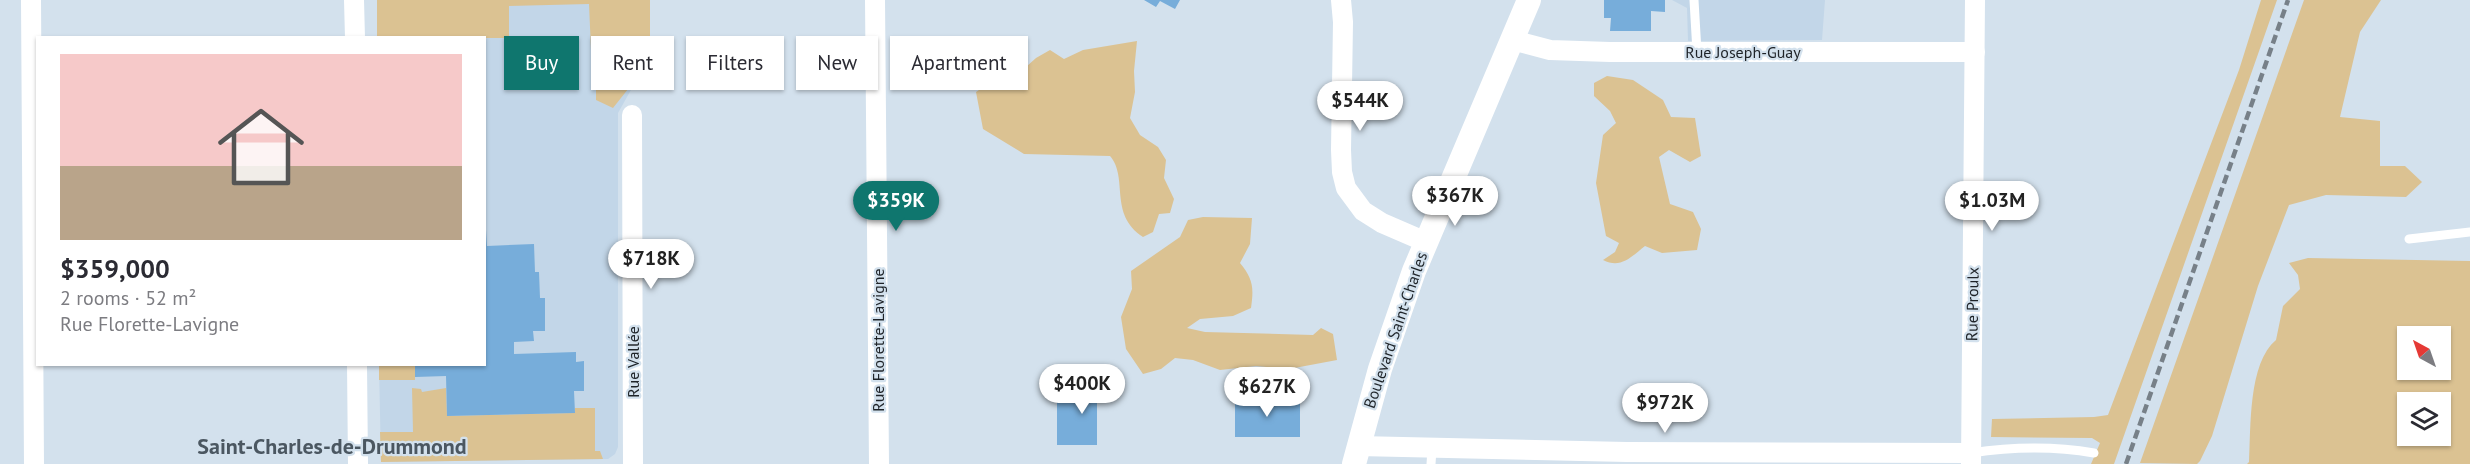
<!DOCTYPE html>
<html lang="en">
<head>
<meta charset="utf-8">
<style>
	:root { --surface:#fff; --page:#f7f7f7; --text:#2b2b33; --muted:#7c7c81; --line:#e1e1e2; --accent:#0f766e }
	body { margin:0; font-family:"PT Sans",sans-serif; background:var(--page); color:var(--text); height:100vh; display:flex; flex-direction:column; font-size:22px; white-space:nowrap }
	* { box-sizing:border-box; margin:0 }
	p { font-size:20px; color:var(--muted) }
	.icon { flex:none; width:33px; height:33px; fill:none; stroke:currentColor; stroke-width:2; stroke-linecap:round; stroke-linejoin:round }
	.map { position:relative; flex:1; overflow:hidden }
	.panel { position:absolute; left:36px; top:36px; width:450px; height:330px; display:flex; flex-direction:column; background:var(--surface); border-radius:0px; box-shadow:0 2px 4px #0004 }
	.panel>* { flex:none }
	.top-card { position:absolute; left:504px; top:36px; width:570px; height:54px; display:flex; gap:12px }
	.needle { width:39px; rotate:320deg }
	.tools { position:absolute; left:2397px; top:326px; display:grid; gap:12px }
	.tools a { display:grid; place-items:center; width:54px; height:54px; border-radius:0px; background:var(--surface); box-shadow:0 2px 4px #0004; font-size:30px }
	.price { position:absolute; translate:-50% -51px; padding:0 14px; border-radius:21px; background:#fff; color:#222; font-size:20px; line-height:39px; filter:drop-shadow(0 2px 3px #0008) }
	.price::after { content:''; position:absolute; left:50%; top:36px; width:18px; height:14px; margin-left:-9px; background:inherit; clip-path:polygon(0 0,100% 0,50% 100%) }
	.price.current { background:var(--accent); color:#fff }
	ul { padding:0; list-style:none }
	li { display:grid; align-content:center; gap:12px; height:318px; padding:0 24px }
	li+li { border-top:2px solid var(--line) }
	li span { display:grid; place-items:center; height:186px; border-radius:0px; color:#555 }
	li>.icon { margin-inline-start:auto }
	span .icon { width:108px; height:108px; fill:#fffc; stroke-width:1 }
	li b { font-size:26px }
	.tag { padding:0 21px; border-radius:0px; background:var(--surface); box-shadow:0 2px 4px #0004; font-size:21px; line-height:54px }
	.tag.current { background:var(--accent); color:#fff }
	.map>svg:first-child { display:block }
</style>
</head>
<body>
<div class="map">
<svg width="2470" height="464" viewBox="0 0 2470 464">
	<rect width="100%" height="100%" fill="#d3e1ed"/>
	<g fill="#c2d6e8">
		<path d="M 377,0 L 650,0 L 650,56 L 618,113 L 618,447 L 615,454 L 608,459 L 381,462 L 379,365 L 484,364 L 484,38 L 377,38 Z"/>
		<path d="M 1672,0 L 1825,0 L 1822,40 L 1688,41 L 1687,8 Z"/>
	</g>
	<g fill="#dbc292" fill-rule="evenodd">
		<path d="M 377,0 L 650,0 L 650,56 L 644,69 L 613,108 L 596,100 L 596,59 L 591,50 L 589,4 L 509,6 L 509,38 L 377,38 Z"/>
		<path d="M 2261,0 L 2277,0 L 2114,464 L 2091,464 L 2100,443 L 2092,438 L 1991,437 L 1992,419 L 2094,417 L 2108,415 L 2239,70 Z"/>
		<path d="M 2304,0 L 2381,0 L 2360,32 L 2340,117 L 2380,121 L 2380,166 L 2405,166 L 2422,182 L 2406,197 L 2326,195 L 2289,205 L 2258,286 L 2212,436 L 2200,461 L 2197,464 L 2140,463 Z"/>
		<path d="M 1137,41 L 1134,71 L 1135,92 L 1130,118 L 1140,135 L 1158,147 L 1166,160 L 1164,178 L 1174,199 L 1170,213 L 1159,214 L 1153,232 L 1143,237 C 1108,214 1129,178 1110,156 L 1024,154 L 983,129 L 976,92 L 1001,75 L 1017,75 L 1036,58 L 1050,50 L 1064,59 L 1083,50 Z"/>
		<path d="M 1607,76 L 1633,80 L 1663,100 L 1671,117 L 1695,118 L 1701,156 L 1690,162 L 1669,150 L 1659,157 L 1670,204 L 1693,212 L 1701,229 L 1697,250 L 1662,253 L 1645,246 C 1631,257 1621,269 1603,260 L 1615,252 L 1619,243 L 1606,236 L 1596,183 L 1603,135 L 1616,123 L 1610,111 L 1594,96 L 1594,83 Z"/>
		<path d="M 1203,217 L 1252,218 L 1250,244 L 1240,263 C 1253,279 1254,287 1251,308 L 1233,316 L 1200,319 L 1187,328 L 1205,332 L 1313,335 L 1321,328 L 1333,334 L 1337,360 L 1289,369 L 1256,366 L 1220,370 L 1193,360 L 1175,358 L 1161,369 L 1143,374 L 1126,349 L 1121,317 L 1132,289 L 1131,271 L 1180,237 L 1188,220 Z"/>
		<path d="M 2308,258 L 2470,261 L 2470,464 L 2247,464 L 2249,462 C 2251,428 2248,363 2276,340 L 2283,306 L 2300,289 L 2298,275 L 2289,263 ZM 2408,336 L 2440,336 L 2440,369 L 2408,369 ZM 2408,402 L 2440,402 L 2440,435 L 2408,435 Z"/>
		<rect x="379" y="365" width="36" height="15"/>
		<path d="M 412,388 L 421,389 L 422,392 L 446,388 L 447,416 L 574,413 L 575,408 L 595,408 L 595,451 L 600,451 L 603,459 L 381,462 L 380,432 L 413,432 Z"/>
	</g>
	<g fill="#77adda">
		<path d="M 1144,0 L 1180,0 L 1175,9 L 1160,1 L 1156,7 Z"/>
		<path d="M 1604,0 L 1665,0 L 1665,12 L 1651,11 L 1651,31 L 1610,31 L 1611,18 L 1604,18 Z"/>
		<path d="M 484,230 L 486,230 L 487,246 L 534,244 L 535,272 L 539,272 L 540,298 L 545,298 L 545,331 L 533,331 L 534,341 L 514,342 L 514,354 L 576,352 L 576,362 L 584,361 L 584,391 L 574,391 L 575,413 L 447,416 L 446,376 L 415,377 L 415,364 L 484,364 Z"/>
		<path d="M 1096,373 L 1112,373 L 1112,402 L 1097,402 L 1097,445 L 1057,445 L 1057,398 L 1097,398 Z"/>
		<rect x="1235" y="399" width="65" height="38"/>
	</g>
	<g fill="none" stroke-linecap="round" stroke-linejoin="round">
		<g stroke="#fff" stroke-width="9">
			<path d="M 1694,0 L 1697,52"/>
			<path d="M 2409,239 L 2470,232"/>
			<path d="M 1971,453 C 2011,447 2054,446 2094,453"/>
			<path d="M 1431,464 L 1432,449"/>
		</g>
		<g stroke="#fff" stroke-width="20">
			<path d="M 31,0 L 34,464"/>
			<path d="M 354,0 L 355,38"/>
			<path d="M 875,0 L 879,464"/>
			<path d="M 1341,0 L 1343,22 L 1341,150 L 1342,172 L 1346,188 L 1363,211 L 1382,223 L 1426,242"/>
			<path d="M 1512,40 L 1550,50 L 1610,52 L 1975,52"/>
			<path d="M 632,115 L 633,464"/>
			<path d="M 357,364 L 358,464"/>
			<path d="M 1358,446 L 1627,452 L 1971,453"/>
			<path d="M 1971,464 L 1975,0"/>
		</g>
		<path stroke="#fff" stroke-width="24" d="M 1354,464 L 1380,369 L 1414,271 L 1529,0"/>
		<path stroke="#778088" stroke-width="4.5" stroke-dasharray="9 4.5" stroke-linecap="butt" d="M 2126,464 L 2288,0"/>
	</g>
	<g text-anchor="middle" stroke-width="4.5" stroke-linejoin="round" paint-order="stroke">
		<g font-size="16" fill="#1e2328" stroke="#d3e1ed">
			<text x="1743" y="58">Rue Joseph-Guay</text>
			<text transform="translate(1972 304) rotate(-89)" y="6">Rue Proulx</text>
			<text transform="translate(1395 330) rotate(-71)" y="6">Boulevard Saint-Charles</text>
			<text transform="translate(878 340) rotate(-90)" y="6">Rue Florette-Lavigne</text>
			<text transform="translate(633 362) rotate(-90)" y="6">Rue Vallée</text>
		</g>
		<g font-size="22" font-weight="bold" fill="#4b5761" stroke="#d3e1ed">
			<text x="332" y="454">Saint-Charles-de-Drummond</text>
		</g>
	</g>
</svg>
<div class="tools">
<a><svg class="needle" viewBox="-14 -14 28 28"><path d="M0-13l5 13h-10z" fill="#e53935"/><path d="M0 13l5-13h-10z" fill="#7c7c81"/></svg></a>
<a><svg class="icon" aria-label="layers" viewBox="0 0 24 24"><path d="M12 4l9 5-9 5-9-5zM3 14l9 5 9-5"/></svg></a>
</div>
<b class="price" style="left:1360px;top:132px">$544K</b>
<b class="price" style="left:1455px;top:227px">$367K</b>
<b class="price current" style="left:896px;top:232px">$359K</b>
<b class="price" style="left:1992px;top:232px">$1.03M</b>
<b class="price" style="left:651px;top:290px">$718K</b>
<b class="price" style="left:1082px;top:415px">$400K</b>
<b class="price" style="left:1267px;top:418px">$627K</b>
<b class="price" style="left:1665px;top:434px">$972K</b>
<div class="top-card">
<a class="tag current">Buy</a>
<a class="tag">Rent</a>
<a class="tag">Filters</a>
<a class="tag">New</a>
<a class="tag">Apartment</a>
</div>
<section class="panel">
<ul>
<li><span style="background:linear-gradient(#f6c9c9 60%,#b9a48a 0)"><svg class="icon" aria-label="home" viewBox="0 0 24 24"><path d="M3 11l9-7 9 7M6 9v11h12V9"/></svg></span><div><b>$359,000</b><p>2 rooms · 52 m²</p><p>Rue Florette-Lavigne</p></div></li>
</ul>
</section>
</div>
</body>
</html>
